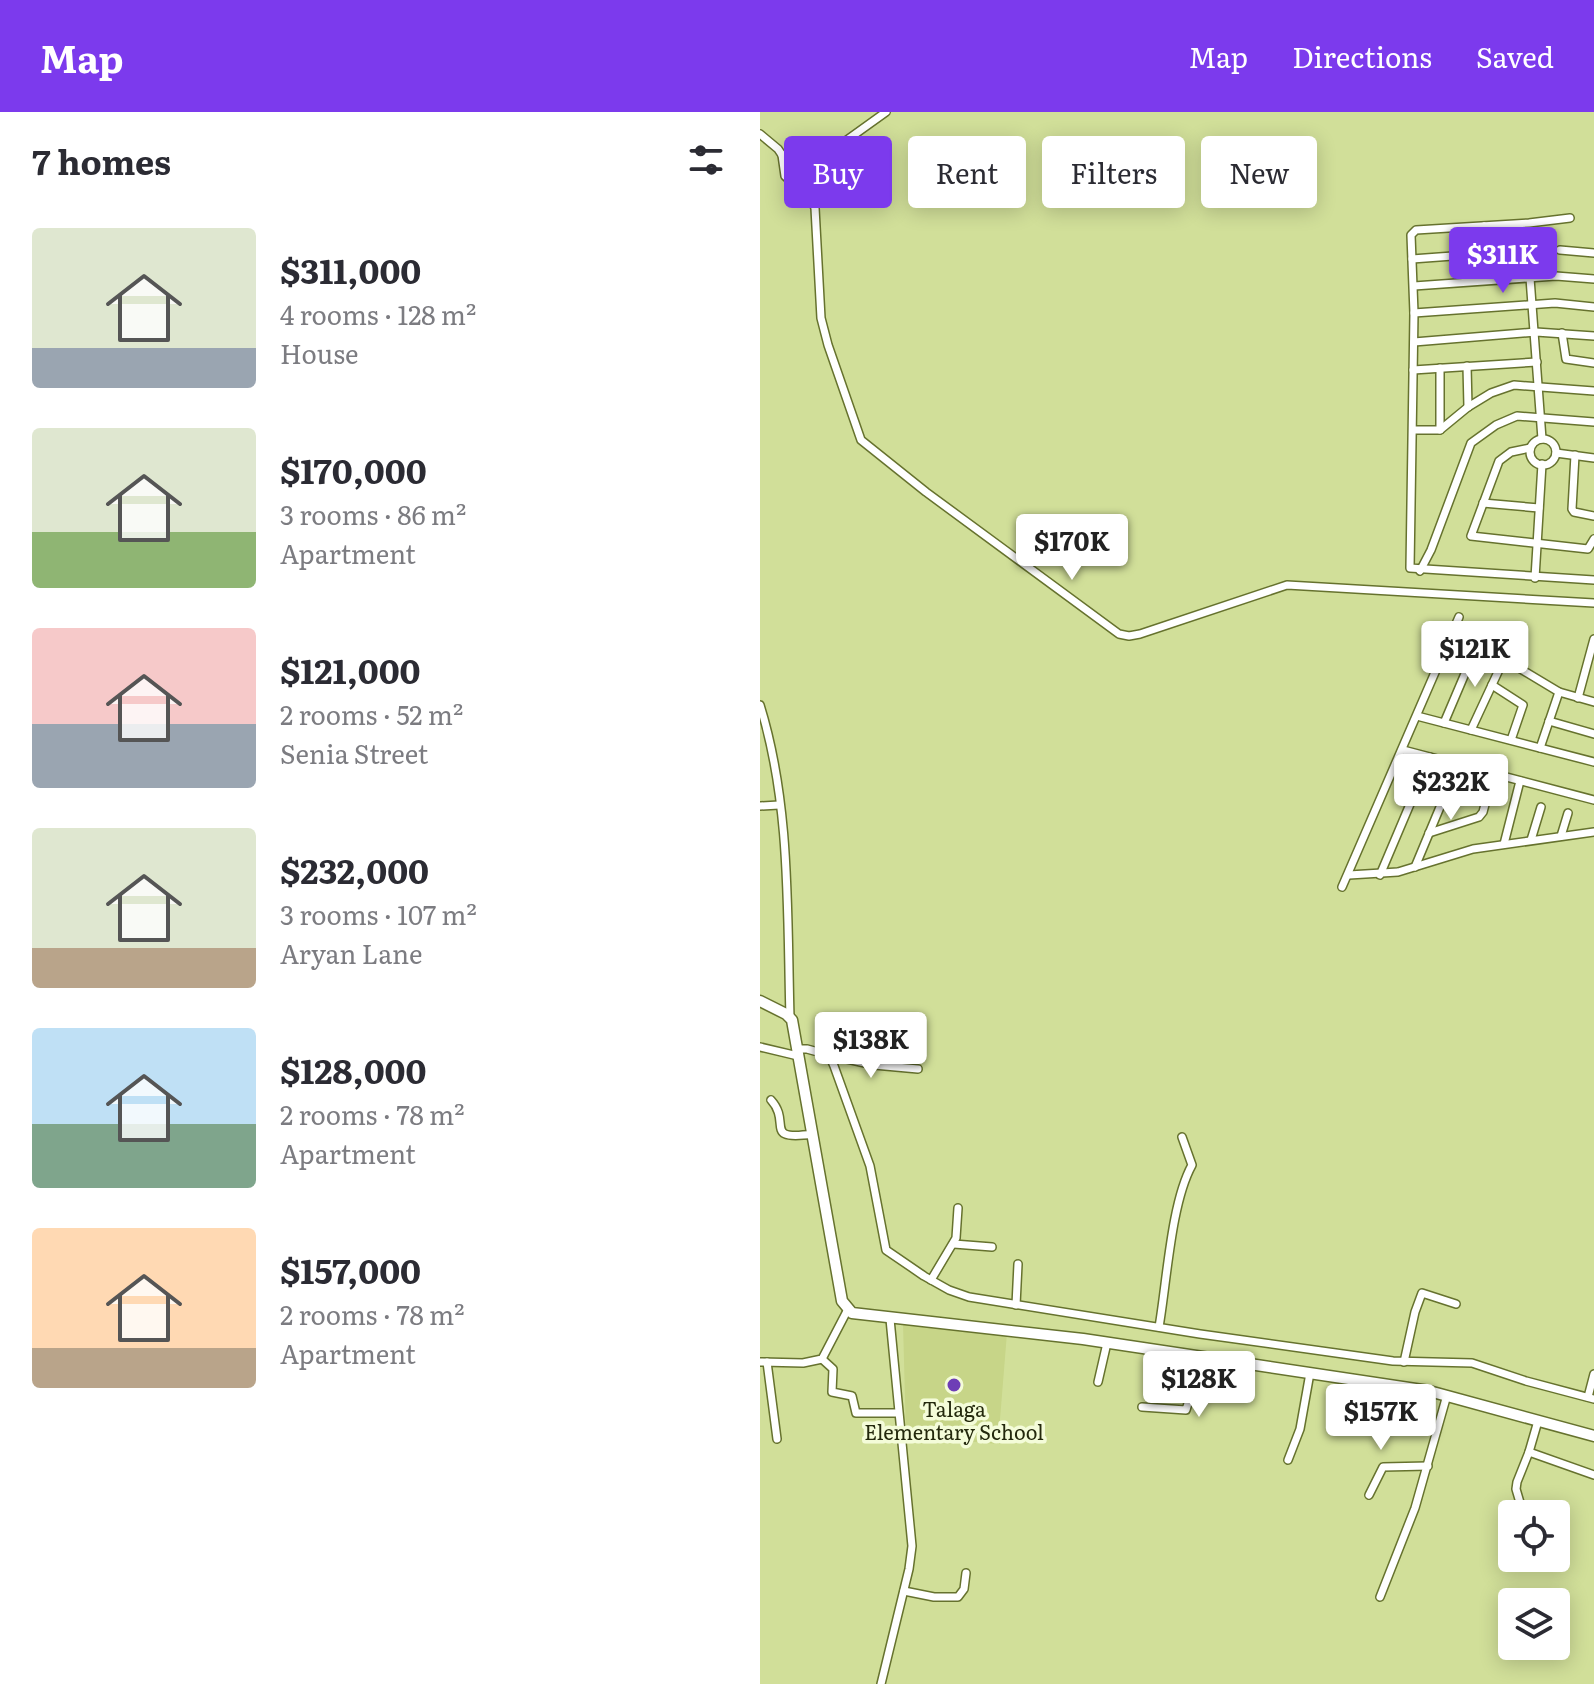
<!DOCTYPE html>
<html lang="en">
<head>
<meta charset="utf-8">
<style>
	:root { --surface:#fff; --page:#f2f2f3; --text:#2b2b33; --muted:#7c7c81; --accent:#7c3aed }
	body { margin:0; font-family:Literata,serif; background:var(--page); color:var(--text); height:100vh; display:flex; flex-direction:column; font-size:30px; white-space:nowrap }
	* { box-sizing:border-box; margin:0 }
	p { font-size:26px; color:var(--muted) }
	.icon { flex:none; width:44px; height:44px; fill:none; stroke:currentColor; stroke-width:2; stroke-linecap:round; stroke-linejoin:round }
	.map { position:relative; flex:1; overflow:hidden }
	.sheet { display:flex; flex-direction:column; background:var(--surface); width:760px }
	.sheet>* { flex:none }
	.guide { position:absolute; left:24px; top:24px; width:690px; height:72px; display:flex; gap:16px }
	.tools { position:absolute; left:738px; top:1388px; display:grid; gap:16px }
	.tools a { display:grid; place-items:center; width:72px; height:72px; border-radius:8px; background:var(--surface); box-shadow:0 4px 20px #0003; font-size:40px }
	.price { position:absolute; translate:-50% -68px; padding:0 18px; border-radius:8px; background:#fff; color:#222; font-size:26px; line-height:52px; filter:drop-shadow(0 2px 4px #0008) }
	.price::after { content:''; position:absolute; left:50%; top:48px; width:24px; height:18px; margin-left:-12px; background:inherit; clip-path:polygon(0 0,100% 0,50% 100%) }
	.price.active { background:var(--accent); color:#fff }
	ul { padding:0; list-style:none }
	li { display:flex; align-items:center; gap:24px; height:200px; padding:0 32px }
	li span { display:grid; place-items:center; flex:none; width:224px; height:160px; border-radius:8px; color:#555 }
	li>.icon { margin-inline-start:auto }
	span .icon { width:96px; height:96px; fill:#fffc; stroke-width:1 }
	li b { font-size:34px }
	h2 { display:flex; justify-content:space-between; align-items:center; height:96px; padding:0 32px; font-size:34px }
	.pill { padding:0 28px; border-radius:8px; background:var(--surface); box-shadow:0 4px 20px #0003; font-size:28px; line-height:72px }
	.pill.active { background:var(--accent); color:#fff }
	header { display:flex; align-items:center; gap:48px; box-sizing:border-box; height:112px; padding:0 40px; background:var(--accent); color:#fff }
	header strong { font-size:38px }
	nav { display:flex; gap:44px; margin-inline-start:auto; font-size:28px }
	main { display:flex; flex:1; min-height:0 }
	.map>svg:first-child { display:block }
</style>
</head>
<body>
<header>
<strong>Map</strong>
<nav><a>Map</a><a>Directions</a><a>Saved</a></nav>
</header>
<main>
<section class="sheet">
<h2>7 homes<svg class="icon" aria-label="filters" viewBox="0 0 24 24"><path d="M4 7h16M4 17h16"/><circle cx="9" cy="7" r="2"/><circle cx="15" cy="17" r="2"/></svg></h2>
<ul>
<li><span style="background:linear-gradient(#dfe7d0 75%,#9aa5b1 0)"><svg class="icon" aria-label="home" viewBox="0 0 24 24"><path d="M3 11l9-7 9 7M6 9v11h12V9"/></svg></span><div><b>$311,000</b><p>4 rooms · 128 m²</p><p>House</p></div></li>
<li><span style="background:linear-gradient(#dfe7d0 65%,#8fb573 0)"><svg class="icon" aria-label="home" viewBox="0 0 24 24"><path d="M3 11l9-7 9 7M6 9v11h12V9"/></svg></span><div><b>$170,000</b><p>3 rooms · 86 m²</p><p>Apartment</p></div></li>
<li><span style="background:linear-gradient(#f6c9c9 60%,#9aa5b1 0)"><svg class="icon" aria-label="home" viewBox="0 0 24 24"><path d="M3 11l9-7 9 7M6 9v11h12V9"/></svg></span><div><b>$121,000</b><p>2 rooms · 52 m²</p><p>Senia Street</p></div></li>
<li><span style="background:linear-gradient(#dfe7d0 75%,#b9a48a 0)"><svg class="icon" aria-label="home" viewBox="0 0 24 24"><path d="M3 11l9-7 9 7M6 9v11h12V9"/></svg></span><div><b>$232,000</b><p>3 rooms · 107 m²</p><p>Aryan Lane</p></div></li>
<li><span style="background:linear-gradient(#bfe0f5 60%,#7fa58c 0)"><svg class="icon" aria-label="home" viewBox="0 0 24 24"><path d="M3 11l9-7 9 7M6 9v11h12V9"/></svg></span><div><b>$128,000</b><p>2 rooms · 78 m²</p><p>Apartment</p></div></li>
<li><span style="background:linear-gradient(#ffd9b3 75%,#b9a48a 0)"><svg class="icon" aria-label="home" viewBox="0 0 24 24"><path d="M3 11l9-7 9 7M6 9v11h12V9"/></svg></span><div><b>$157,000</b><p>2 rooms · 78 m²</p><p>Apartment</p></div></li>
</ul>
</section>
<div class="map">
<svg width="834" height="1572" viewBox="0 0 834 1572">
	<rect width="100%" height="100%" fill="#d1df99"/>
	<path fill="#c7d588" d="M 143,1211 L 247,1221 L 238,1332 L 146,1324 Z"/>
	<g fill="none" stroke-linecap="round" stroke-linejoin="round">
		<g stroke="#66722e" stroke-width="10">
			<g id="street">
				<path d="M 0,22 L 18,37 L 22,43 L 25,64 L 52,89 L 55,96 L 61,206 L 68,233 L 101,328 L 166,380 L 359,522 L 369,524 L 380,522 L 527,473 L 834,491"/>
				<path d="M 22,43 L 46,46 L 66,43 L 126,0"/>
				<path d="M 810,106 L 769,111 L 656,118 L 651,123 L 654,201 L 650,456 L 834,468"/>
				<path d="M 724,114 L 770,166 L 782,327"/>
				<path d="M 800,138 L 834,141"/>
				<path d="M 652,147 L 747,140"/>
				<path d="M 654,174 L 796,164 L 834,167"/>
				<path d="M 654,201 L 795,191 L 834,195"/>
				<path d="M 802,221 L 806,247 L 834,251"/>
				<path d="M 654,230 L 776,220 L 834,224"/>
				<path d="M 707,254 L 708,295"/>
				<path d="M 680,256 L 680,318"/>
				<path d="M 653,258 L 777,250"/>
				<path d="M 653,318 L 680,318 L 708,295 L 731,281 L 754,273 L 834,279"/>
				<circle cx="783" cy="340" r="13"/>
				<path d="M 770,336 L 751,340 L 739,349 L 711,424 L 828,437 L 834,427"/>
				<path d="M 796,341 L 834,346"/>
				<path d="M 815,343 L 812,397 L 814,400 L 834,404"/>
				<path d="M 723,391 L 779,396"/>
				<path d="M 660,459 L 671,438 L 711,331 L 736,313 L 757,304 L 834,310"/>
				<path d="M 775,466 L 782,352"/>
				<path d="M 694,517 L 799,580 L 834,590"/>
				<path d="M 732,573 L 763,593 L 751,628"/>
				<path d="M 818,586 L 834,527"/>
				<path d="M 0,593 C 31,693 27,801 30,905"/>
				<path d="M 657,604 L 834,650"/>
				<path d="M 789,609 L 834,622"/>
				<path d="M 684,611 L 718,531"/>
				<path d="M 711,618 L 744,547"/>
				<path d="M 780,636 L 799,580"/>
				<path d="M 643,638 L 834,688"/>
				<path d="M 0,694 L 19,693"/>
				<path d="M 669,721 L 719,705 L 723,700 L 733,662"/>
				<path d="M 801,724 L 808,701"/>
				<path d="M 771,728 L 781,695"/>
				<path d="M 744,732 L 760,669"/>
				<path d="M 655,755 L 698,652"/>
				<path d="M 589,763 L 638,760 L 713,737 L 834,720"/>
				<path d="M 620,763 L 670,645"/>
				<path d="M 582,775 L 699,505"/>
				<path d="M 0,935 L 38,944"/>
				<path d="M 37,937 L 47,937 L 69,943 L 74,954 L 110,1054 L 126,1138 L 164,1164 L 189,1178 L 209,1185 L 440,1222 L 633,1249 L 712,1251 L 766,1269 L 834,1287"/>
				<path d="M 69,943 L 114,953 L 158,957"/>
				<path d="M 11,988 C 32,1011 2,1029 53,1022"/>
				<path d="M 194,1132 L 232,1135"/>
				<path d="M 171,1168 L 196,1126 L 198,1096"/>
				<path d="M 256,1193 L 258,1152"/>
				<path d="M 399,1215 C 407,1169 411,1091 432,1053 L 422,1025"/>
				<path d="M 62,1247 L 73,1257 L 72,1280 L 92,1284 L 96,1301 L 138,1301"/>
				<path d="M 0,1250 L 43,1251 L 62,1247 L 87,1199"/>
				<path d="M 7,1250 L 17,1327"/>
				<path d="M 644,1250 L 655,1200 L 662,1181 L 696,1192"/>
				<path d="M 338,1270 L 347,1231"/>
				<path d="M 828,1285 L 834,1262"/>
				<path d="M 382,1295 L 426,1298 L 442,1245"/>
				<path d="M 769,1340 L 834,1363"/>
				<path d="M 528,1348 L 540,1317 L 550,1261"/>
				<path d="M 609,1383 L 623,1355 L 668,1354"/>
				<path d="M 761,1394 L 756,1377 L 757,1370 L 769,1340 L 778,1309"/>
				<path d="M 144,1479 L 174,1485 L 198,1485 L 204,1477 L 206,1461"/>
				<path d="M 620,1485 L 655,1396 L 687,1283"/>
				<path d="M 121,1572 L 149,1457 L 152,1434 L 130,1207"/>
			</g>
		</g>
		<g stroke="#66722e" stroke-width="13">
			<path id="secondary" d="M 0,889 L 26,902 L 32,908 L 82,1189 L 92,1201 L 323,1227 L 669,1279 L 834,1324"/>
		</g>
		<use href="#street" stroke="#fff" stroke-width="7"/>
		<use href="#secondary" stroke="#fff" stroke-width="10"/>
	</g>
	<circle fill="#6e3eb6" stroke="#f4fcd9" stroke-width="3" cx="194" cy="1273" r="8"/>
	<g text-anchor="middle" stroke-width="7" stroke-linejoin="round" paint-order="stroke">
		<g font-size="20" fill="#23280c" stroke="#f4fcd9">
			<text x="194" y="1305">Talaga<tspan x="194" dy="23">Elementary School</tspan></text>
		</g>
	</g>
</svg>
<div class="tools">
<a><svg class="icon" aria-label="locate" viewBox="0 0 24 24"><circle cx="12" cy="12" r="6"/><path d="M12 2v4M12 18v4M2 12h4M18 12h4"/></svg></a>
<a><svg class="icon" aria-label="layers" viewBox="0 0 24 24"><path d="M12 4l9 5-9 5-9-5zM3 14l9 5 9-5"/></svg></a>
</div>
<b class="price active" style="left:743px;top:183px">$311K</b>
<b class="price" style="left:312px;top:470px">$170K</b>
<b class="price" style="left:715px;top:577px">$121K</b>
<b class="price" style="left:691px;top:710px">$232K</b>
<b class="price" style="left:111px;top:968px">$138K</b>
<b class="price" style="left:439px;top:1307px">$128K</b>
<b class="price" style="left:621px;top:1340px">$157K</b>
<div class="guide">
<a class="pill active">Buy</a>
<a class="pill">Rent</a>
<a class="pill">Filters</a>
<a class="pill">New</a>
</div>
</div>
</main>
</body>
</html>
